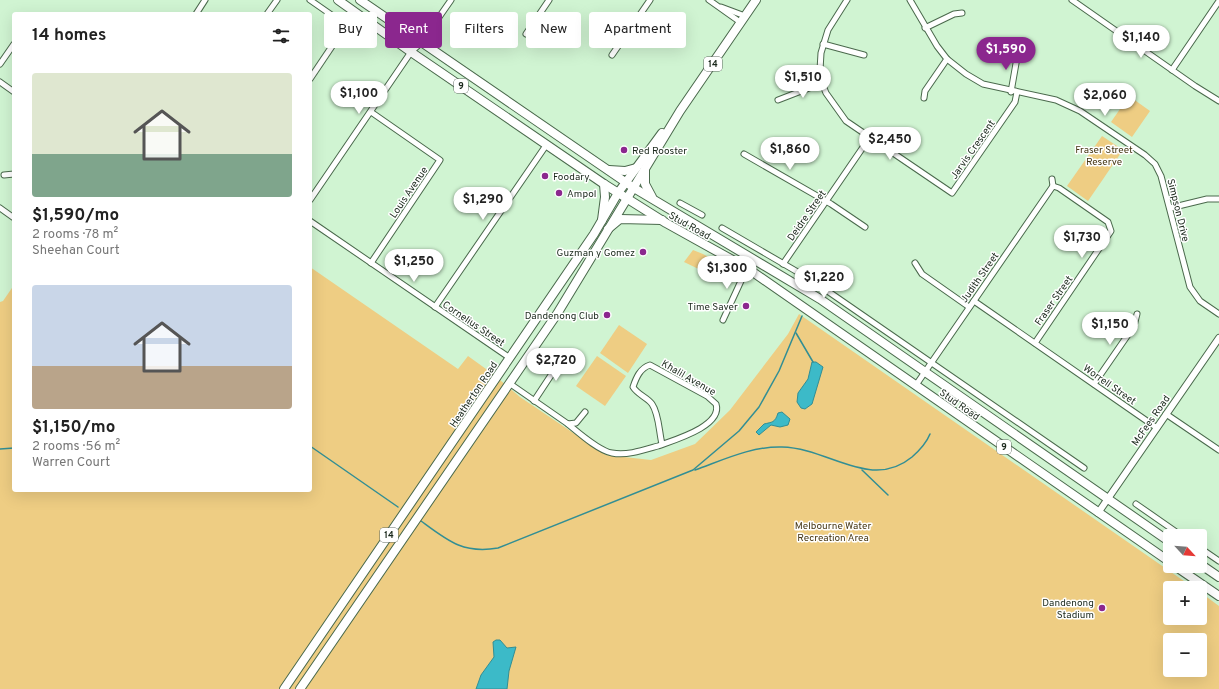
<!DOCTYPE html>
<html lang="en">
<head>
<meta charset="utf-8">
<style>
	:root { --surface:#fff; --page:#f2f2f2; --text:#222; --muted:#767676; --accent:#8b278e }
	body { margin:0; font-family:Overpass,sans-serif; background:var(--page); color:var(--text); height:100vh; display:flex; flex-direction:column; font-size:15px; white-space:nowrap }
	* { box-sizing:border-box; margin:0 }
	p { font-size:13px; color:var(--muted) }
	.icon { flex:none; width:22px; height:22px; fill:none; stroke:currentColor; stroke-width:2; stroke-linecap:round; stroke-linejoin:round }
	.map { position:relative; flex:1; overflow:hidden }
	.panel { position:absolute; left:12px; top:12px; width:300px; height:480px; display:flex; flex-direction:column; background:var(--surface); border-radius:4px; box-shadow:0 4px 16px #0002 }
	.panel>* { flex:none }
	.hud { position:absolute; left:324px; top:12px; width:380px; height:36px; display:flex; gap:8px }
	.needle { width:26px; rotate:116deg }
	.controls { position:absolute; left:1163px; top:529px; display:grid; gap:8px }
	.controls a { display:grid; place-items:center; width:44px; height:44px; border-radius:4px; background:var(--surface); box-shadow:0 4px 16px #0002; font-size:20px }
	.price { position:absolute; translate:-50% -34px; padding:0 9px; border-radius:14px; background:#fff; color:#222; font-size:13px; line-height:26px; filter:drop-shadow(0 1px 2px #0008) }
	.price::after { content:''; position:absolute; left:50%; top:24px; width:12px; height:9px; margin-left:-6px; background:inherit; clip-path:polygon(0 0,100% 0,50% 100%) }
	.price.active { background:var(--accent); color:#fff }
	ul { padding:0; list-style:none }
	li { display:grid; align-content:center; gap:8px; height:212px; padding:0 20px }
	li span { display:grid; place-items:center; height:124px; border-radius:4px; color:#555 }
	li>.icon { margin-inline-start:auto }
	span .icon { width:72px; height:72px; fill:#fffc; stroke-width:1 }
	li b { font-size:17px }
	h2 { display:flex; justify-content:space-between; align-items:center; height:48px; padding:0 20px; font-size:17px }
	.chip { padding:0 14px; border-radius:4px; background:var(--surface); box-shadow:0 4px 16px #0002; font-size:14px; line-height:36px }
	.chip.active { background:var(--accent); color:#fff }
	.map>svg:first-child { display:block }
</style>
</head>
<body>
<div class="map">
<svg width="1219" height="689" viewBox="0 0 1219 689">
	<rect width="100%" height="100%" fill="#d0f4d2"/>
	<g fill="#eecd83" fill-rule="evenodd">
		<path d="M 1129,96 L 1150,111 L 1132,137 L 1111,122 Z"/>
		<path d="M 1102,136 L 1123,150 L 1088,201 L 1067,186 Z"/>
		<path d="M 693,250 L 703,254 L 736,272 L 735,277 L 713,268 L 709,274 L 684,262 Z"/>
		<path d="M 310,267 L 458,369 L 468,356 L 493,374 L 520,397 L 606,455 L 651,460 L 695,444 L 730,410 L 788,334 L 799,314 L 1194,588 L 1170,588 L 1170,618 L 1200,618 L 1200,592 L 1219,606 L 1219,689 L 0,689 L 0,302 L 3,301 L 14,285 L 14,490 L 310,490 ZM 1170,640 L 1200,640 L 1200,670 L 1170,670 Z"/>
		<path d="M 619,325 L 647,344 L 628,373 L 600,353 Z"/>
		<path d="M 597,356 L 626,376 L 605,406 L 576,386 Z"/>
	</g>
	<g fill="#3cbac8" stroke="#328e94">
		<path d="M 812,362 L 816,362 L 823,367 L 812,404 L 805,409 L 801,408 L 797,402 L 798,393 L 808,379 Z"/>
		<path d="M 782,412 L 790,419 L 788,425 L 780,427 L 771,425 L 759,435 L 756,432 L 764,424 C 772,422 775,423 778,413 Z"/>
		<path d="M 496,640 L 500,640 L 507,648 L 516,647 L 509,671 L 507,689 L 476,689 L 481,675 L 494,657 L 493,642 Z"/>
	</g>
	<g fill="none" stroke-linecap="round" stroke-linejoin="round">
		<g stroke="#328e94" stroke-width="1.5">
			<path d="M 796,333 L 813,362"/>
			<path d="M 310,446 L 398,507"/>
			<path d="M 0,449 L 14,448"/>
			<path d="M 695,470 C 723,460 752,446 782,447 C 829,448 871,491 912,457 C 920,450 926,444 930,434"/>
			<path d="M 862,470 L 888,495"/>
			<path d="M 421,521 C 448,541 463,554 498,548 L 693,470 L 739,431 L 759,407 L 779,371 L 802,316"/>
		</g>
		<g stroke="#4a694c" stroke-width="7">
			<g id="minor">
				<path d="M 310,0 L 346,25"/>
				<path d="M 709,0 L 740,22"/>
				<path d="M 847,0 L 828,30 L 821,53 L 820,70 L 822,83 L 826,93 L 846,121 L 952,193 L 1015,102 L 1017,92"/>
				<path d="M 910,0 L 937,46 L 947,59 L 966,74 L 983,84 L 1056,100 L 1080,111 L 1145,155 L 1155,164 L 1161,176 L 1190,287 L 1200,301 L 1219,314"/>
				<path d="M 1072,0 L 1195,86 L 1219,101"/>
				<path d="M 721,7 L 745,16"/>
				<path d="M 196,14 L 205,0"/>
				<path d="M 267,14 L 277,0"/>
				<path d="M 925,28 L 954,14 L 962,13"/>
				<path d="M 526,34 L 549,0"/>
				<path d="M 823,44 L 864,55"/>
				<path d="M 612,55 L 650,0"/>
				<path d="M 0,64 L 14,44"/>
				<path d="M 1172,70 L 1219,1"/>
				<path d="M 310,79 L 355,12"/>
				<path d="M 0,82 L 14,92"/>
				<path d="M 1011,92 L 1018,52"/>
				<path d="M 924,98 L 925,91 L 947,59"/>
				<path d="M 778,100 L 822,83"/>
				<path d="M 744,154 L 831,204 L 865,227"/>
				<path d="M 4,175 L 14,174"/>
				<path d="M 1052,179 L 1053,186"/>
				<path d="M 310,200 L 411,52 L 421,43 L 451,0"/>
				<path d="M 680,203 L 702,215"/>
				<path d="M 0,208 L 14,218"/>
				<path d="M 1170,208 L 1207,199 L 1219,199"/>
				<path d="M 310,221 L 510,358"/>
				<path d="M 722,228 L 813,281 L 1084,468"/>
				<path d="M 371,263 L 440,160 L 371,112"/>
				<path d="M 915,263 L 922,274 L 969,307"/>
				<path d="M 783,264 L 870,137"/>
				<path d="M 974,301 L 1157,428"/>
				<path d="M 435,307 L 547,144"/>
				<path d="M 723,320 L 747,268"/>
				<path d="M 1035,343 L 1111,231 L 1108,222 L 1059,188 L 1053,186"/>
				<path d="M 509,383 L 568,424 L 576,423 L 585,412"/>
				<path d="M 1094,384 L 1134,326 L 1137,314"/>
				<path d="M 916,385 L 1053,186"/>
				<path d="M 534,401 L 565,354"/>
				<path d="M 1166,414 L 1219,450"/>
				<path d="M 568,424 C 579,433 599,451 612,453 C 627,456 644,450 658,446 C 674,440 723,426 716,404 L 707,396 L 650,365 C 640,368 636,378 633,387 C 638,395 647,397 652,404 C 659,414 659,432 662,444"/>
				<path d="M 1136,504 L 1182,536"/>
				<path d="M 1200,548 L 1219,561"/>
			</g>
		</g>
		<g stroke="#4a694c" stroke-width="8">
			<path id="tertiary" d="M 1098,513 L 1219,338"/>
		</g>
		<g stroke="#4a694c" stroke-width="10">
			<g id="primary">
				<path d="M 284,689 L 594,234 L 618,193 L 662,133"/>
				<path d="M 300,689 L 557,314 L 680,111 L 756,0"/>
			</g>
		</g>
		<g stroke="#4a694c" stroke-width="10">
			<g id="trunk">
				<path d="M 338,0 L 411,52 L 604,184 L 666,223 L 747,268 L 1170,562"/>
				<path d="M 360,0 L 634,188 L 820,299 L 1170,542"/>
				<path d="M 645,169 L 645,184 L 652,197"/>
				<path d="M 609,170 L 625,171 L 636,168"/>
				<path d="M 602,220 L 605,197 L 604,184"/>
				<path d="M 608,229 L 620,219 L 662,220"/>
				<path d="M 1200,564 L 1219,577"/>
				<path d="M 1175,566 L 1219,596"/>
			</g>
		</g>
		<use href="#minor" stroke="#fff" stroke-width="5"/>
		<use href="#tertiary" stroke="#fff" stroke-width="6"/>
		<use href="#primary" stroke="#fff" stroke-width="8"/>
		<use href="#trunk" stroke="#fff" stroke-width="8"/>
	</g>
	<g fill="#8b278e" stroke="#fff" stroke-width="1.5">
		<circle cx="624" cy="150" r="4"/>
		<circle cx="545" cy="176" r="4"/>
		<circle cx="559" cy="193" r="4"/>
		<circle cx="643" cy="252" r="4"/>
		<circle cx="746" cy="306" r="4"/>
		<circle cx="607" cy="315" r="4"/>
		<circle cx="1102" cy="608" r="4"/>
	</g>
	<g text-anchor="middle" stroke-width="3" stroke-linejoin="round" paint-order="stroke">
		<g fill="#fff" stroke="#5f6960" stroke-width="1">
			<rect x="704" y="57" width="18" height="14" rx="3"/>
			<rect x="454" y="79" width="14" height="14" rx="3"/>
			<rect x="997" y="440" width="14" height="14" rx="3"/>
			<rect x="380" y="528" width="18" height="14" rx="3"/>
		</g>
		<g font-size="9" font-weight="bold" fill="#1b291c">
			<text x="713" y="67">14</text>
			<text x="461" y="89">9</text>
			<text x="1004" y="450">9</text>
			<text x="389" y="538">14</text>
		</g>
		<g font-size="10" fill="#1b291c" stroke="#fff">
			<text transform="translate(972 149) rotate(-55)" y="4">Jarvis Crescent</text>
			<text transform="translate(408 192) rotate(-56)" y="4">Louis Avenue</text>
			<text transform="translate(1179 210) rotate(76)" y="4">Simpson Drive</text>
			<text transform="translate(806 215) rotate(-55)" y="4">Deidre Street</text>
			<text transform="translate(690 225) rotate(29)" y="4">Stud Road</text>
			<text transform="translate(979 277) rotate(-55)" y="4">Judith Street</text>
			<text transform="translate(1053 300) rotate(-55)" y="4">Fraser Street</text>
			<text transform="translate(474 323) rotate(34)" y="4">Cornelius Street</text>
			<text transform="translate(689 377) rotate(30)" y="4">Khalil Avenue</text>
			<text transform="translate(1110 384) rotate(35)" y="4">Worrell Street</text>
			<text transform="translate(473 394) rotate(-56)" y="4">Heatherton Road</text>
			<text transform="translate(960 404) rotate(35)" y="4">Stud Road</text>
			<text transform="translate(1150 420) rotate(-55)" y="4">McFees Road</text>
		</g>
		<g font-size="10" fill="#463714" stroke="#fff">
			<text x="1104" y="153">Fraser Street<tspan x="1104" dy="12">Reserve</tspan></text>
			<text x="833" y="529">Melbourne Water<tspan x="833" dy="12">Recreation Area</tspan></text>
		</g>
		<g font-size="10" fill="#1b291c" stroke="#fff" text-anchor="end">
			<text x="632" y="154" text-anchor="start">Red Rooster</text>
			<text x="553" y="180" text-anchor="start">Foodary</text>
			<text x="567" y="197" text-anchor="start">Ampol</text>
			<text x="635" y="256">Guzman y Gomez</text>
			<text x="738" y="310">Time Saver</text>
			<text x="599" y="319">Dandenong Club</text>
			<text x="1094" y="606">Dandenong<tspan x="1094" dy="12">Stadium</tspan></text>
		</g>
	</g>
</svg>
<div class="controls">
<a><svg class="needle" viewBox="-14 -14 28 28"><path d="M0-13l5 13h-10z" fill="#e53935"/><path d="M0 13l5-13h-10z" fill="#767676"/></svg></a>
<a>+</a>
<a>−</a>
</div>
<b class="price" style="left:1141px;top:59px">$1,140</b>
<b class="price active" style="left:1006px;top:71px">$1,590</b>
<b class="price" style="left:803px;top:99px">$1,510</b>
<b class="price" style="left:359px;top:115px">$1,100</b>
<b class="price" style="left:1105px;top:117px">$2,060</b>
<b class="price" style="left:890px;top:161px">$2,450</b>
<b class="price" style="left:790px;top:171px">$1,860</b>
<b class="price" style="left:483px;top:221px">$1,290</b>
<b class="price" style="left:1082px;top:259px">$1,730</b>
<b class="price" style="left:414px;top:283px">$1,250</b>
<b class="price" style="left:727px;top:290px">$1,300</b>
<b class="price" style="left:824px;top:299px">$1,220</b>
<b class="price" style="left:1110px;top:346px">$1,150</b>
<b class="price" style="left:556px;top:382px">$2,720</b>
<div class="hud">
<a class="chip">Buy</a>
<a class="chip active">Rent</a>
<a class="chip">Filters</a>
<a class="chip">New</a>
<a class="chip">Apartment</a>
</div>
<section class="panel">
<h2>14 homes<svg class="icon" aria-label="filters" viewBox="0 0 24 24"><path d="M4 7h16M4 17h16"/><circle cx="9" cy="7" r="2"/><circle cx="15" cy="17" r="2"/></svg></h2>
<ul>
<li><span style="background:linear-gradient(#dfe7d0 65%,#7fa58c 0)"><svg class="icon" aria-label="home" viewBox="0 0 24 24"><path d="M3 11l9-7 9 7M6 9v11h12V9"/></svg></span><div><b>$1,590/mo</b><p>2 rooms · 78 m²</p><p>Sheehan Court</p></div></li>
<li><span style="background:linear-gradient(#c9d6e8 65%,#b9a48a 0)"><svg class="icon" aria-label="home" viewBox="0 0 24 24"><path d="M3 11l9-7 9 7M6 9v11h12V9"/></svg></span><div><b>$1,150/mo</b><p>2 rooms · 56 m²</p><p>Warren Court</p></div></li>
</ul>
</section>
</div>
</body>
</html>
